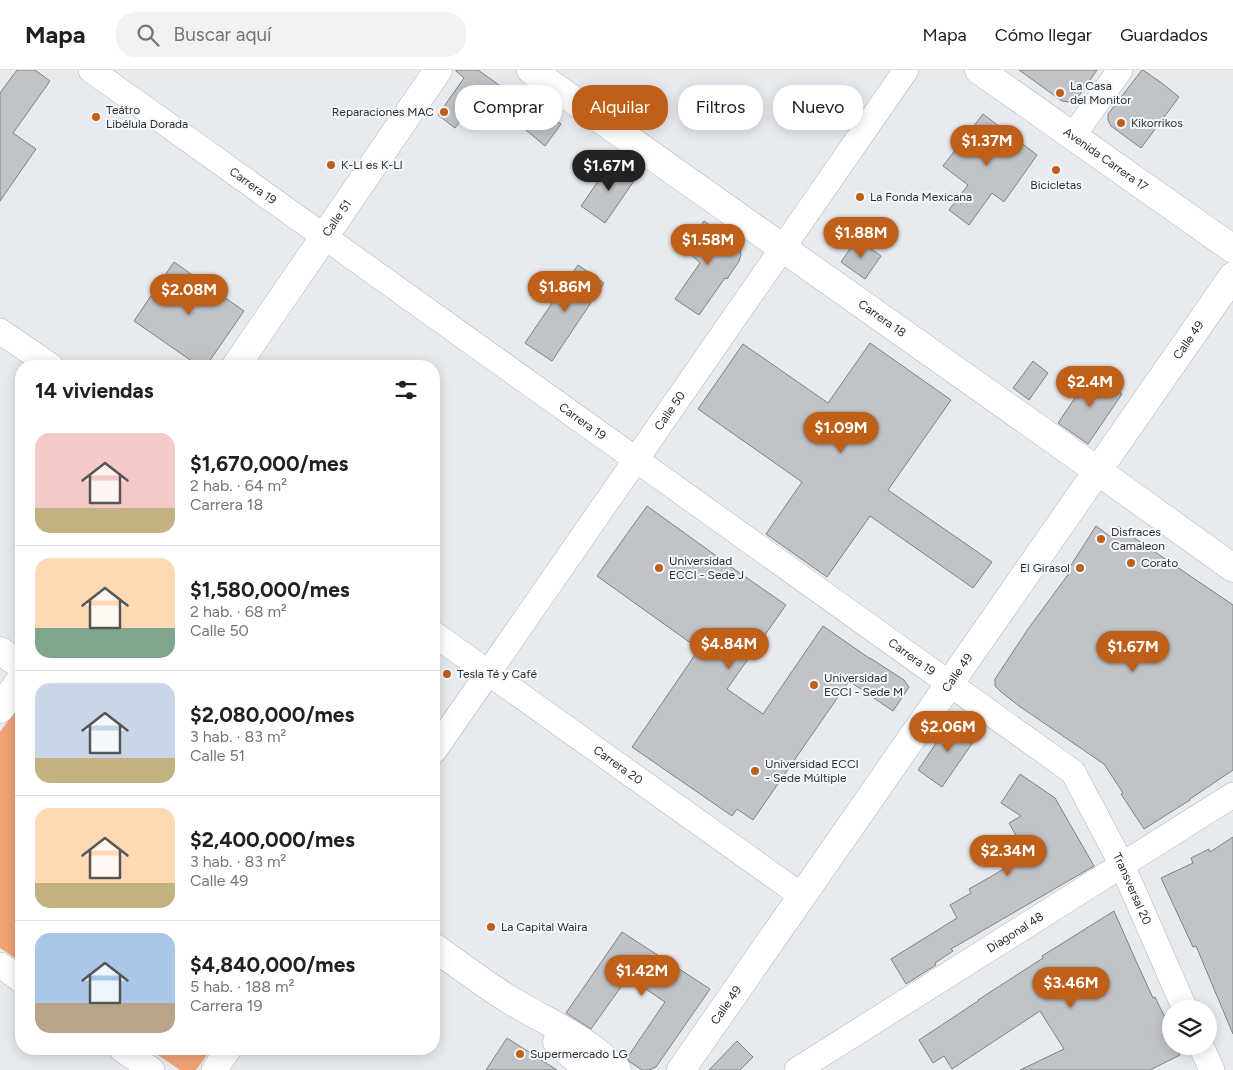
<!DOCTYPE html>
<html lang="es">
<head>
<meta charset="utf-8">
<style>
	:root { --surface:#fff; --page:#f2f2f2; --text:#202124; --muted:#757577; --line:#e0e0e0; --accent:#bf5f18 }
	body { margin:0; font-family:Figtree,sans-serif; background:var(--page); color:var(--text); height:100vh; display:flex; flex-direction:column; font-size:19px; white-space:nowrap }
	* { box-sizing:border-box; margin:0 }
	p { font-size:16px; color:var(--muted) }
	.icon { flex:none; width:28px; height:28px; fill:none; stroke:currentColor; stroke-width:2; stroke-linecap:round; stroke-linejoin:round }
	.map { position:relative; flex:1; overflow:hidden }
	.sheet { position:absolute; left:15px; top:290px; width:425px; height:695px; display:flex; flex-direction:column; background:var(--surface); border-radius:20px; box-shadow:0 2px 12px #0003 }
	.sheet>* { flex:none }
	.top-card { position:absolute; left:455px; top:15px; width:475px; height:45px; display:flex; gap:10px }
	.tools { position:absolute; left:1162px; top:930px; display:grid; gap:10px }
	.tools a { display:grid; place-items:center; width:55px; height:55px; border-radius:50%; background:var(--surface); box-shadow:0 2px 12px #0003; font-size:25px }
	.price { position:absolute; translate:-50% -42px; padding:0 11px; border-radius:18px; background:var(--accent); color:#fff; font-size:16px; line-height:32px; filter:drop-shadow(0 1px 2px #0008) }
	.price::after { content:''; position:absolute; left:50%; top:30px; width:15px; height:11px; margin-left:-8px; background:inherit; clip-path:polygon(0 0,100% 0,50% 100%) }
	.price.on { background:#222; color:#fff }
	ul { padding:0; list-style:none }
	li { display:flex; align-items:center; gap:15px; height:125px; padding:0 20px }
	li+li { border-top:1px solid var(--line) }
	li span { display:grid; place-items:center; flex:none; width:140px; height:100px; border-radius:15px; color:#555 }
	li>.icon { margin-inline-start:auto }
	span .icon { width:60px; height:60px; fill:#fffc; stroke-width:1 }
	li b { font-size:21px }
	h2 { display:flex; justify-content:space-between; align-items:center; height:60px; padding:0 20px; font-size:21px }
	.pill { padding:0 18px; border-radius:20px; background:var(--surface); box-shadow:0 2px 12px #0003; font-size:18px; line-height:45px }
	.pill.on { background:var(--accent); color:#fff }
	header { display:flex; align-items:center; gap:30px; box-sizing:border-box; height:70px; padding:0 25px; background:var(--surface); border-bottom:1px solid var(--line) }
	header strong { font-size:24px }
	nav { display:flex; gap:28px; margin-inline-start:auto; font-size:18px }
	.search { width:350px; height:45px; background:var(--page); display:flex; align-items:center; gap:12px; box-sizing:border-box; padding:0 18px; border-radius:20px; color:var(--muted); font-size:19px }
	.map>svg:first-child { display:block }
</style>
</head>
<body>
<header>
<strong>Mapa</strong>
<div class="search"><svg class="icon" aria-label="search" viewBox="0 0 24 24"><circle cx="10" cy="10" r="6"/><path d="M15 15l6 6"/></svg>Buscar aquí</div>
<nav><a>Mapa</a><a>Cómo llegar</a><a>Guardados</a></nav>
</header>
<div class="map">
<svg width="1233" height="1000" viewBox="0 0 1233 1000">
	<rect width="100%" height="100%" fill="#e7ebf0"/>
	<g fill="#f1a274">
		<path d="M 20,634 L 21,635 L 21,892 L 0,878 L 0,662 Z"/>
		<path d="M 149,979 L 211,979 L 196,1000 L 180,1000 Z"/>
	</g>
	<g fill="#c0c4c9" stroke="#7e8287">
		<path d="M 17,0 L 35,0 L 50,11 L 13,63 L 36,79 L 0,131 L 0,23 Z"/>
		<path d="M 456,0 L 478,0 L 513,25 L 517,20 L 537,37 L 561,54 L 545,76 L 481,22 L 455,58 L 438,45 L 464,8 L 456,1 Z"/>
		<path d="M 1019,0 L 1097,0 L 1078,27 L 1069,32 L 1062,31 Z"/>
		<path d="M 1142,0 L 1143,0 L 1163,14 L 1179,27 L 1141,78 L 1111,56 L 1108,50 L 1108,44 Z"/>
		<path d="M 983,44 L 1037,85 L 1004,132 L 992,123 L 969,155 L 949,140 L 968,115 L 943,96 Z"/>
		<path d="M 612,91 L 636,108 L 605,153 L 581,136 Z"/>
		<path d="M 704,151 L 737,173 L 740,180 L 741,185 L 739,191 L 727,209 L 725,208 L 699,245 L 675,229 L 700,193 L 685,179 Z"/>
		<path d="M 857,169 L 881,186 L 865,209 L 841,192 Z"/>
		<path d="M 174,192 L 244,241 L 206,296 L 199,296 L 134,251 Z"/>
		<path d="M 578,195 L 604,213 L 552,291 L 525,273 Z"/>
		<path d="M 870,273 L 951,330 L 888,420 L 992,492 L 973,518 L 870,446 L 827,507 L 766,464 L 802,412 L 698,339 L 743,274 L 828,333 Z"/>
		<path d="M 1033,291 L 1048,303 L 1029,330 L 1013,318 Z"/>
		<path d="M 1092,303 L 1122,324 L 1088,374 L 1058,353 Z"/>
		<path d="M 647,436 L 722,490 L 721,490 L 786,535 L 727,619 L 763,644 L 823,556 L 869,588 L 870,588 L 904,610 L 909,617 L 893,641 L 849,611 L 753,750 L 737,739 L 732,746 L 632,677 L 699,579 L 597,506 Z"/>
		<path d="M 1096,456 L 1111,467 L 1119,456 L 1130,465 L 1233,535 L 1233,700 L 1190,729 L 1190,730 L 1144,759 L 1121,724 L 1123,723 L 1104,694 L 1019,636 L 1000,621 L 995,616 L 995,609 L 1028,559 L 1070,502 L 1068,500 Z"/>
		<path d="M 956,654 L 963,654 L 978,665 L 942,717 L 918,700 L 945,660 Z"/>
		<path d="M 1020,704 L 1055,728 L 1094,796 L 951,879 L 953,881 L 935,893 L 936,895 L 906,914 L 891,889 L 957,848 L 950,835 L 971,823 L 969,819 L 1027,786 L 1009,753 L 1021,746 L 1001,733 Z"/>
		<path d="M 1233,767 L 1233,964 L 1196,876 L 1193,877 L 1161,808 L 1193,793 L 1191,788 L 1209,779 L 1210,782 Z"/>
		<path d="M 1114,841 L 1136,891 L 1153,928 L 1155,927 L 1169,956 L 1167,956 L 1171,966 L 1171,976 L 1176,976 L 1180,985 L 1150,1000 L 1020,1000 L 1064,979 L 1040,941 L 952,999 L 944,986 L 933,993 L 919,970 L 978,931 L 978,930 L 1043,888 L 1042,886 Z"/>
		<path d="M 622,862 L 710,919 L 656,997 L 649,1000 L 642,1000 L 630,992 L 627,988 L 665,932 L 628,907 L 591,959 L 566,943 Z"/>
		<path d="M 507,968 L 557,1000 L 486,1000 Z"/>
		<path d="M 737,971 L 753,987 L 740,1000 L 709,1000 Z"/>
	</g>
	<g fill="none" stroke-linecap="round" stroke-linejoin="round">
		<g stroke="#b0b4b9" stroke-width="26">
			<g id="minor">
				<path id="s1" d="M 91,0 L 1073,702 L 1122,795 L 1185,939"/>
				<path d="M 1073,66 L 1120,0"/>
				<path d="M 0,261 L 51,296"/>
				<path id="s2" d="M 434,564 L 802,826"/>
				<path id="s3" d="M 434,681 L 906,0"/>
				<path d="M 0,895 L 21,910"/>
				<path d="M 1201,976 L 1212,1000"/>
				<path d="M 121,979 L 152,1000"/>
				<path d="M 214,1000 L 229,979"/>
				<path id="s4" d="M 797,1000 L 1233,725"/>
			</g>
		</g>
		<g stroke="#b0b4b9" stroke-width="29">
			<g id="tertiary">
				<path id="s5" d="M 531,0 L 1098,401 L 1233,498"/>
				<path id="s6" d="M 236,296 L 438,0"/>
				<path d="M 0,581 L 21,595"/>
				<path d="M 0,639 L 21,609"/>
				<path d="M 434,877 C 459,895 484,914 510,930 C 546,952 588,969 617,1000"/>
				<path d="M 557,972 L 575,988 L 586,1000"/>
				<path id="s7" d="M 681,1000 L 1233,206"/>
			</g>
		</g>
		<g stroke="#b0b4b9" stroke-width="29">
			<g id="secondary">
				<path id="s8" d="M 979,0 L 1233,179"/>
			</g>
		</g>
		<use href="#minor" stroke="#fff" stroke-width="25"/>
		<use href="#tertiary" stroke="#fff" stroke-width="28"/>
		<use href="#secondary" stroke="#fff" stroke-width="28"/>
	</g>
	<g fill="#bf5f18" stroke="#f4f8fd" stroke-width="2">
		<circle cx="1060" cy="23" r="5"/>
		<circle cx="444" cy="42" r="5"/>
		<circle cx="96" cy="47" r="5"/>
		<circle cx="1121" cy="53" r="5"/>
		<circle cx="331" cy="95" r="5"/>
		<circle cx="1056" cy="100" r="5"/>
		<circle cx="860" cy="127" r="5"/>
		<circle cx="1101" cy="469" r="5"/>
		<circle cx="1131" cy="493" r="5"/>
		<circle cx="659" cy="498" r="5"/>
		<circle cx="1080" cy="498" r="5"/>
		<circle cx="447" cy="604" r="5"/>
		<circle cx="814" cy="615" r="5"/>
		<circle cx="755" cy="701" r="5"/>
		<circle cx="491" cy="857" r="5"/>
		<circle cx="520" cy="984" r="5"/>
	</g>
	<g text-anchor="middle" stroke-width="4" stroke-linejoin="round" paint-order="stroke">
		<g font-size="12" fill="#2b2d2f" stroke="#f4f8fd" text-anchor="start">
			<text x="1070" y="20">La Casa<tspan x="1070" dy="14">del Monitor</tspan></text>
			<text x="106" y="44">Teátro<tspan x="106" dy="14">Libélula Dorada</tspan></text>
			<text x="434" y="46" text-anchor="end">Reparaciones MAC</text>
			<text x="1131" y="57">Kikorrikos</text>
			<text x="341" y="99">K-LI es K-LI</text>
			<text x="1056" y="119" text-anchor="middle">Bicicletas</text>
			<text x="870" y="131">La Fonda Mexicana</text>
			<text x="1111" y="466">Disfraces<tspan x="1111" dy="14">Camaleon</tspan></text>
			<text x="669" y="495">Universidad<tspan x="669" dy="14">ECCI - Sede J</tspan></text>
			<text x="1141" y="497">Corato</text>
			<text x="1070" y="502" text-anchor="end">El Girasol</text>
			<text x="457" y="608">Tesla Té y Café</text>
			<text x="824" y="612">Universidad<tspan x="824" dy="14">ECCI - Sede M</tspan></text>
			<text x="765" y="698">Universidad ECCI<tspan x="765" dy="14">- Sede Múltiple</tspan></text>
			<text x="501" y="861">La Capital Waira</text>
			<text x="530" y="988">Supermercado LG</text>
		</g>
		<g font-size="12" fill="#2b2d2f" stroke="#f4f8fd">
			<text dy="4" stroke="none"><textPath href="#s8" startOffset="155">Avenida Carrera 17</textPath></text>
			<text dy="4" stroke="none"><textPath href="#s1" startOffset="199">Carrera 19</textPath></text>
			<text dy="4" stroke="none"><textPath href="#s6" startOffset="179">Calle 51</textPath></text>
			<text dy="4" stroke="none"><textPath href="#s5" startOffset="430">Carrera 18</textPath></text>
			<text dy="4" stroke="none"><textPath href="#s7" startOffset="889">Calle 49</textPath></text>
			<text dy="4" stroke="none"><textPath href="#s3" startOffset="414">Calle 50</textPath></text>
			<text dy="4" stroke="none"><textPath href="#s1" startOffset="604">Carrera 19</textPath></text>
			<text dy="4" stroke="none"><textPath href="#s1" startOffset="1009">Carrera 19</textPath></text>
			<text dy="4" stroke="none"><textPath href="#s7" startOffset="484">Calle 49</textPath></text>
			<text dy="4" stroke="none"><textPath href="#s2" startOffset="226">Carrera 20</textPath></text>
			<text dy="4" stroke="none"><textPath href="#s1" startOffset="1338">Transversal 20</textPath></text>
			<text dy="4" stroke="none"><textPath href="#s4" startOffset="258">Diagonal 48</textPath></text>
			<text dy="4" stroke="none"><textPath href="#s7" startOffset="79">Calle 49</textPath></text>
		</g>
	</g>
</svg>
<div class="tools">
<a><svg class="icon" aria-label="layers" viewBox="0 0 24 24"><path d="M12 4l9 5-9 5-9-5zM3 14l9 5 9-5"/></svg></a>
</div>
<b class="price" style="left:987px;top:97px">$1.37M</b>
<b class="price on" style="left:609px;top:122px">$1.67M</b>
<b class="price" style="left:861px;top:189px">$1.88M</b>
<b class="price" style="left:708px;top:196px">$1.58M</b>
<b class="price" style="left:565px;top:243px">$1.86M</b>
<b class="price" style="left:189px;top:246px">$2.08M</b>
<b class="price" style="left:1090px;top:338px">$2.4M</b>
<b class="price" style="left:841px;top:384px">$1.09M</b>
<b class="price" style="left:729px;top:600px">$4.84M</b>
<b class="price" style="left:1133px;top:603px">$1.67M</b>
<b class="price" style="left:948px;top:683px">$2.06M</b>
<b class="price" style="left:1008px;top:807px">$2.34M</b>
<b class="price" style="left:642px;top:927px">$1.42M</b>
<b class="price" style="left:1071px;top:939px">$3.46M</b>
<div class="top-card">
<a class="pill">Comprar</a>
<a class="pill on">Alquilar</a>
<a class="pill">Filtros</a>
<a class="pill">Nuevo</a>
</div>
<section class="sheet">
<h2>14 viviendas<svg class="icon" aria-label="filters" viewBox="0 0 24 24"><path d="M4 7h16M4 17h16"/><circle cx="9" cy="7" r="2"/><circle cx="15" cy="17" r="2"/></svg></h2>
<ul>
<li><span style="background:linear-gradient(#f6c9c9 75%,#c2b280 0)"><svg class="icon" aria-label="home" viewBox="0 0 24 24"><path d="M3 11l9-7 9 7M6 9v11h12V9"/></svg></span><div><b>$1,670,000/mes</b><p>2 hab. · 64 m²</p><p>Carrera 18</p></div></li>
<li><span style="background:linear-gradient(#ffd9b3 70%,#7fa58c 0)"><svg class="icon" aria-label="home" viewBox="0 0 24 24"><path d="M3 11l9-7 9 7M6 9v11h12V9"/></svg></span><div><b>$1,580,000/mes</b><p>2 hab. · 68 m²</p><p>Calle 50</p></div></li>
<li><span style="background:linear-gradient(#c9d6e8 75%,#c2b280 0)"><svg class="icon" aria-label="home" viewBox="0 0 24 24"><path d="M3 11l9-7 9 7M6 9v11h12V9"/></svg></span><div><b>$2,080,000/mes</b><p>3 hab. · 83 m²</p><p>Calle 51</p></div></li>
<li><span style="background:linear-gradient(#ffd9b3 75%,#c2b280 0)"><svg class="icon" aria-label="home" viewBox="0 0 24 24"><path d="M3 11l9-7 9 7M6 9v11h12V9"/></svg></span><div><b>$2,400,000/mes</b><p>3 hab. · 83 m²</p><p>Calle 49</p></div></li>
<li><span style="background:linear-gradient(#a9c7e8 70%,#b9a48a 0)"><svg class="icon" aria-label="home" viewBox="0 0 24 24"><path d="M3 11l9-7 9 7M6 9v11h12V9"/></svg></span><div><b>$4,840,000/mes</b><p>5 hab. · 188 m²</p><p>Carrera 19</p></div></li>
</ul>
</section>
</div>
</body>
</html>
